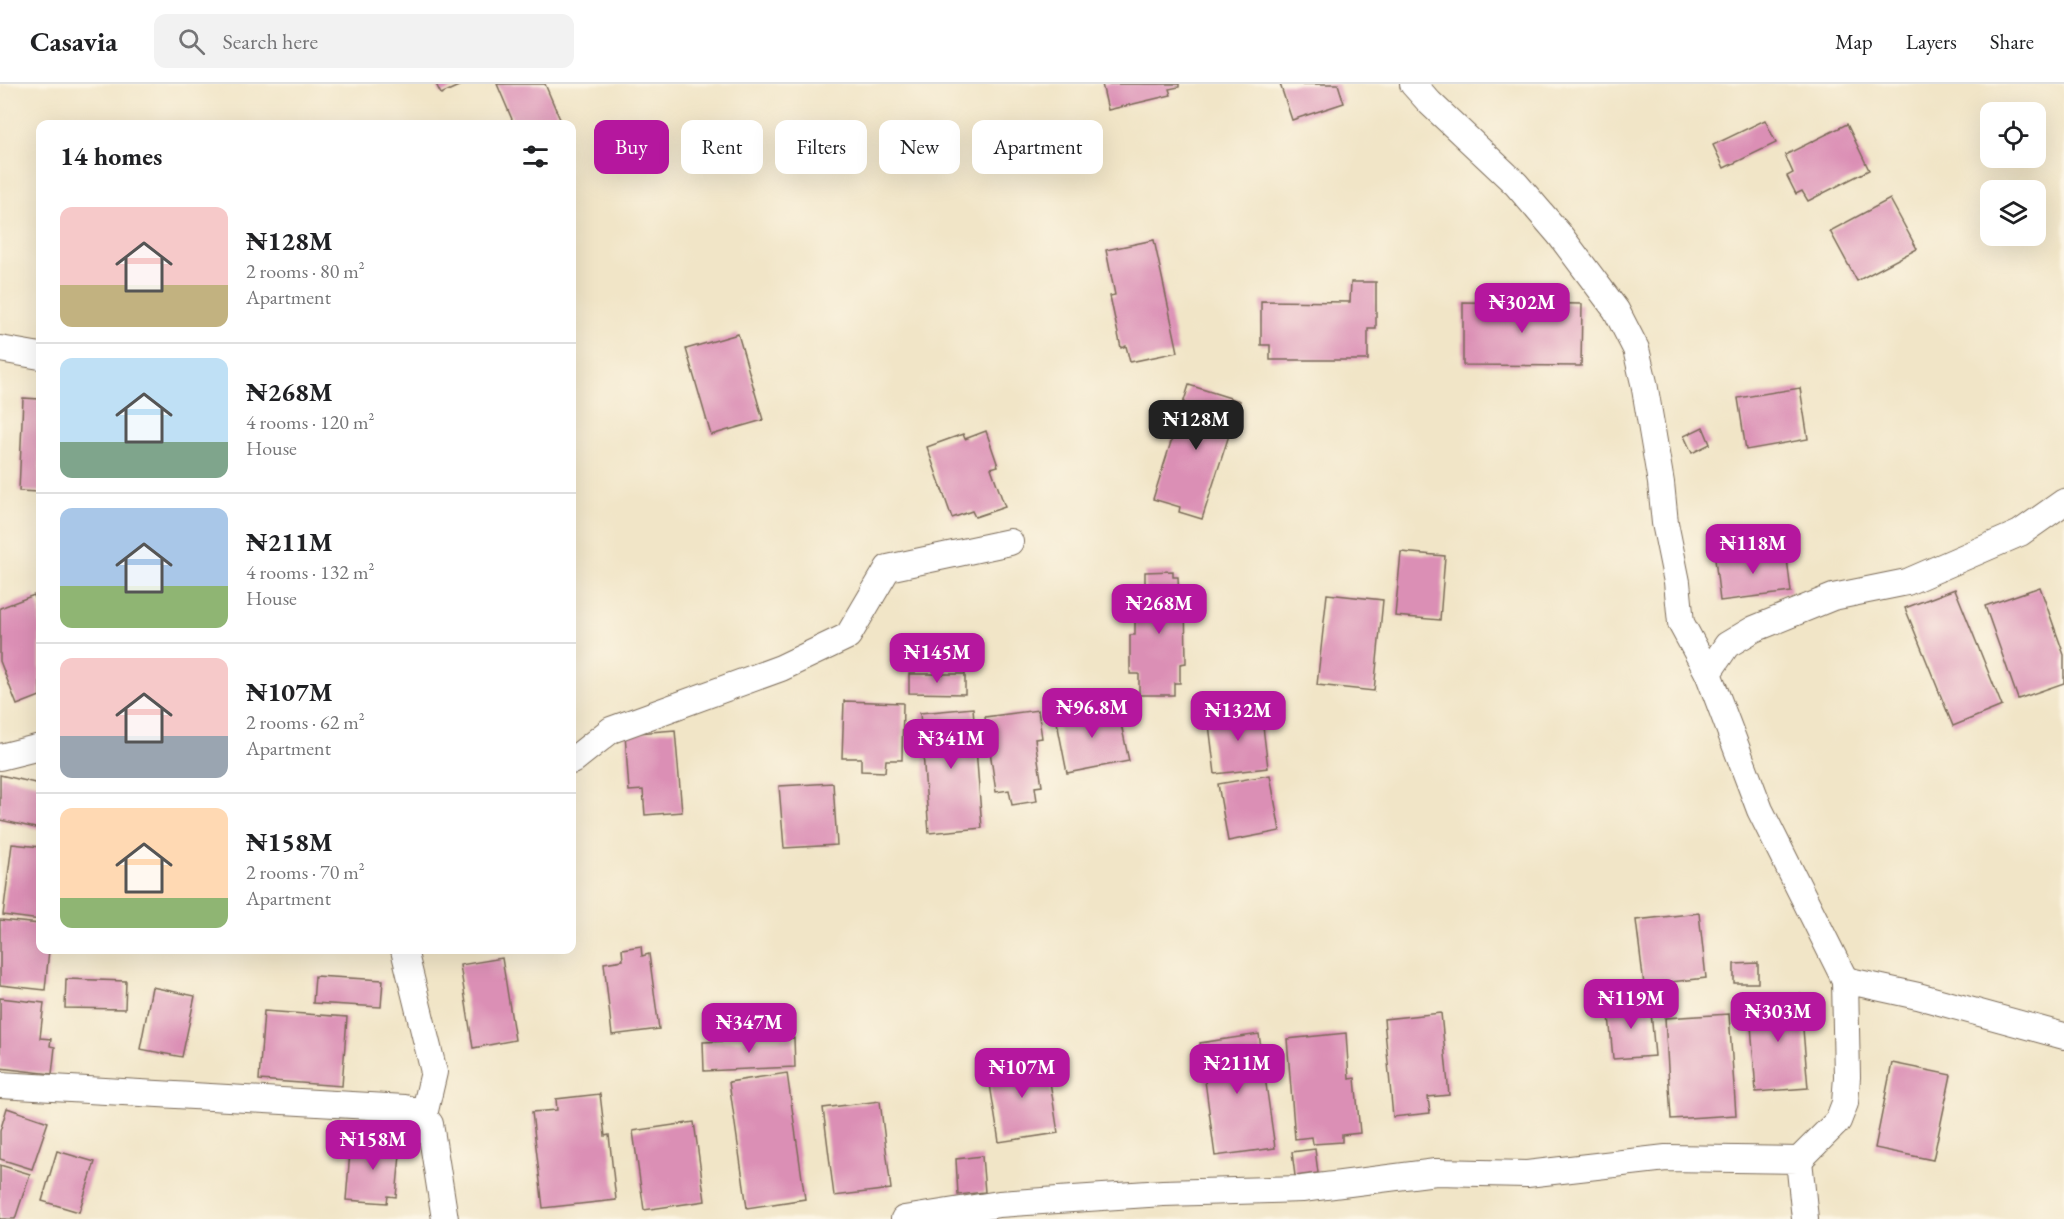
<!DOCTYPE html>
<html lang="en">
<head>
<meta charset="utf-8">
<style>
	:root { --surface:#fff; --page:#f2f2f2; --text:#202124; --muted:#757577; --line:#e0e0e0; --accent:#b5179e }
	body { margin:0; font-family:"EB Garamond",serif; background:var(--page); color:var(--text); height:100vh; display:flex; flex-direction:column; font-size:22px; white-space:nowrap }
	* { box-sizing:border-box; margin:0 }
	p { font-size:20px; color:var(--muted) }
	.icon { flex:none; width:33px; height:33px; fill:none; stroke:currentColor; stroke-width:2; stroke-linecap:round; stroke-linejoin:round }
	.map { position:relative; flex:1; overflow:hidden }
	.sheet { position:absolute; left:36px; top:36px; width:540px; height:834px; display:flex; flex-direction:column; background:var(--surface); border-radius:12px; box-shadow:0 6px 24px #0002 }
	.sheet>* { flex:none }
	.guide { position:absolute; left:594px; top:36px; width:570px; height:54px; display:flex; gap:12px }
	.buttons { position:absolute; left:1980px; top:18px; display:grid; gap:12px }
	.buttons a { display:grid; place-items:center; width:66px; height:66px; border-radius:12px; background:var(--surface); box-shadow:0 6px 24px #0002; font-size:30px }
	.price { position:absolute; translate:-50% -51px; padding:0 14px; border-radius:12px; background:var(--accent); color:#fff; font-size:20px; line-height:39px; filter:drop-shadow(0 2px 3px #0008) }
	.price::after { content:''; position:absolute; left:50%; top:36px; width:18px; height:14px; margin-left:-9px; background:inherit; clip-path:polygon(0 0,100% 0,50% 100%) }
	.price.selected { background:#222; color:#fff }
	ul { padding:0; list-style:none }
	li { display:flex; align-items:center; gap:18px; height:150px; padding:0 24px }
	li+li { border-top:2px solid var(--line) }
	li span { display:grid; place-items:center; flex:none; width:168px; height:120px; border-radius:12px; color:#555 }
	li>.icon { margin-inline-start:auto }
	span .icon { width:72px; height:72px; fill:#fffc; stroke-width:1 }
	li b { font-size:26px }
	h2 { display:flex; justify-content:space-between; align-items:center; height:72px; padding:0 24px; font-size:26px }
	.pill { padding:0 21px; border-radius:12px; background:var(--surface); box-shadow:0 6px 24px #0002; font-size:21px; line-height:54px }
	.pill.selected { background:var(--accent); color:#fff }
	header { display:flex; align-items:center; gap:36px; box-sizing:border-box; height:84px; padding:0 30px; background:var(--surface); border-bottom:2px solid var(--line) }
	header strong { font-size:28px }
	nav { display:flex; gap:33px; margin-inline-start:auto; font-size:21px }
	.search { width:420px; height:54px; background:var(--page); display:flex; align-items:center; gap:15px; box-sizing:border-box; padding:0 21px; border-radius:12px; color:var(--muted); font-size:22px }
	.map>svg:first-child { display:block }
</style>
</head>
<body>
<header>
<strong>Casavia</strong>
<div class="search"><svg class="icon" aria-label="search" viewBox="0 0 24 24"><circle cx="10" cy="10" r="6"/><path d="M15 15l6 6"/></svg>Search here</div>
<nav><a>Map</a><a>Layers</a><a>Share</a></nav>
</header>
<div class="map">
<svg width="2064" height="1135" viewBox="0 0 2064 1135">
	<rect width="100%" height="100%" fill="#fcf5e5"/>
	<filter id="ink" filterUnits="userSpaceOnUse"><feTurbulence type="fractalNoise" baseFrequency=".0167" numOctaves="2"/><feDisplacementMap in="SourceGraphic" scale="12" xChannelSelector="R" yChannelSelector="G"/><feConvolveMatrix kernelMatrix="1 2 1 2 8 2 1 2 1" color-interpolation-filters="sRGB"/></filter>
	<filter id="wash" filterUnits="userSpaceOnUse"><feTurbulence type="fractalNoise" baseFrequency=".008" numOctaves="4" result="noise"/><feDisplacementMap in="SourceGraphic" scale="24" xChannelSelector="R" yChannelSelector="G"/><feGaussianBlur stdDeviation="1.35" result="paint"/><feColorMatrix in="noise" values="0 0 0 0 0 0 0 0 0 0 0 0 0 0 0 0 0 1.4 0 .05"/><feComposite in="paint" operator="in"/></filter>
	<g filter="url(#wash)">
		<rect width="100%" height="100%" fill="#f1e5c7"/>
		<g id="blocks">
			<g fill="#db8fb5">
				<path d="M 436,0 L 463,0 L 441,10 Z"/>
				<path d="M 497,0 L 545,0 L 562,40 L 514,40 Z"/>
				<path d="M 1102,0 L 1179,0 L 1179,3 L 1169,5 L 1171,11 L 1108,26 Z"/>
				<path d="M 1280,0 L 1338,0 L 1344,19 L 1292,36 Z"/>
				<path d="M 1765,36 L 1776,59 L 1724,84 L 1713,61 Z"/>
				<path d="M 1847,40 L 1869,86 L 1808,117 L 1802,107 L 1796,110 L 1787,92 L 1793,89 L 1785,71 Z"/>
				<path d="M 1890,115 L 1917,165 L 1857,197 L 1830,147 Z"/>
				<path d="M 1154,156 L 1178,268 L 1130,278 L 1126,262 L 1121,264 L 1110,212 L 1115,211 L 1106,166 Z"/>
				<path d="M 1351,198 L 1376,198 L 1376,245 L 1368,245 L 1368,276 L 1270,276 L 1270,261 L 1261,261 L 1261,217 L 1350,218 Z"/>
				<path d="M 1463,218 L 1582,220 L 1581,282 L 1463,281 Z"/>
				<path d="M 738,250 L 763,336 L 711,351 L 686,265 Z"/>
				<path d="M 1189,301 L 1240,317 L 1202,435 L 1179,428 L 1180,423 L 1153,415 Z"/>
				<path d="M 1800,304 L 1808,355 L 1746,366 L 1738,314 Z"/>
				<path d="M 23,314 L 40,315 L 40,408 L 19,407 Z"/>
				<path d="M 1703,343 L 1710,360 L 1692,369 L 1684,352 Z"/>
				<path d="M 986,347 L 998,382 L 991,384 L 1005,423 L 975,433 L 972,427 L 952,434 L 927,363 L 963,350 L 965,355 Z"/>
				<path d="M 1786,466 L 1791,508 L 1720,517 L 1715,475 Z"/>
				<path d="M 1401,468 L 1445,472 L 1440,536 L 1395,532 Z"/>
				<path d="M 1173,487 L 1173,493 L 1178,493 L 1179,513 L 1185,513 L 1186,579 L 1180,580 L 1180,599 L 1174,599 L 1174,611 L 1139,611 L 1139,590 L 1130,590 L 1130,551 L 1135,551 L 1135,506 L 1145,506 L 1145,488 Z"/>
				<path d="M 2040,503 L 2064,571 L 2064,599 L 2018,615 L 1985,522 Z"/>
				<path d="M 1955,505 L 2002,622 L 1953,642 L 1905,524 Z"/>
				<path d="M 1327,510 L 1383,516 L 1374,607 L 1317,601 Z"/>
				<path d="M 34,511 L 40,527 L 40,612 L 17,621 L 0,577 L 0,524 Z"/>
				<path d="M 909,590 L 965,590 L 965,610 L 909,609 Z"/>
				<path d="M 844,617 L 903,619 L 902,676 L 886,676 L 885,688 L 861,687 L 861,674 L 842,674 Z"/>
				<path d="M 1117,621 L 1129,677 L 1067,689 L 1056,633 Z"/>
				<path d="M 973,624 L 982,744 L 929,749 L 920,629 Z"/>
				<path d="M 1038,626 L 1042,654 L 1035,655 L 1042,702 L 1035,703 L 1037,717 L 1012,721 L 1009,706 L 996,708 L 985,633 Z"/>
				<path d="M 1261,626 L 1268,684 L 1215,690 L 1208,632 Z"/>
				<path d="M 675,646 L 682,728 L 645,731 L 643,706 L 629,707 L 625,650 Z"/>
				<path d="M 0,691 L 40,700 L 40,745 L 0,736 Z"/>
				<path d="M 1270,691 L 1280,747 L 1228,757 L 1218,700 Z"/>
				<path d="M 833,699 L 837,761 L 784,764 L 779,702 Z"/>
				<path d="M 12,760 L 40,763 L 40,836 L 3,831 Z"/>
				<path d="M 1699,829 L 1706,894 L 1644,901 L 1636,836 Z"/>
				<path d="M 0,836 L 40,840 L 40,866 L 49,866 L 45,906 L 0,901 Z"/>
				<path d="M 641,862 L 642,872 L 649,870 L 659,945 L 612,951 L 604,879 L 623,876 L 622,865 Z"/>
				<path d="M 502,874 L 515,956 L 473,964 L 460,881 Z"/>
				<path d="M 1758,879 L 1758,899 L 1734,899 L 1734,880 Z"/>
				<path d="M 315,892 L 383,896 L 381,923 L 313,919 Z"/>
				<path d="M 66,895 L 126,897 L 125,925 L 65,924 Z"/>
				<path d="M 152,903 L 195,912 L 182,973 L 140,965 Z"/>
				<path d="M 1800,910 L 1808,1004 L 1756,1008 L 1749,914 Z"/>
				<path d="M 0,914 L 44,919 L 40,954 L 51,955 L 50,962 L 55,963 L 52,990 L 0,984 Z"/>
				<path d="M 1650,917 L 1655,972 L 1613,975 L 1608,920 Z"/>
				<path d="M 264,927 L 347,933 L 342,1002 L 259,996 Z"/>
				<path d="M 1441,929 L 1449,1011 L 1428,1013 L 1430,1029 L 1393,1033 L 1384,935 Z"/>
				<path d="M 1729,930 L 1736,1031 L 1671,1035 L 1665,934 Z"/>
				<path d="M 1346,949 L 1349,995 L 1355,994 L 1360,1049 L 1342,1051 L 1342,1058 L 1313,1060 L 1312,1053 L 1295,1055 L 1287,955 Z"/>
				<path d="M 1259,950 L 1275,1064 L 1215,1072 L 1200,959 Z"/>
				<path d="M 794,954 L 795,983 L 704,987 L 703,958 Z"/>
				<path d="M 1046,972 L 1058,1049 L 999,1058 L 987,981 Z"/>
				<path d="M 1892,979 L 1951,991 L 1933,1076 L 1875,1064 Z"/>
				<path d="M 787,989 L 805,1115 L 747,1124 L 729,998 Z"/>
				<path d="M 600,1010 L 605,1052 L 609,1051 L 616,1116 L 543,1124 L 532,1028 L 557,1026 L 556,1015 Z"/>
				<path d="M 880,1017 L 891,1105 L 834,1112 L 823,1024 Z"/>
				<path d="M 7,1024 L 48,1038 L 32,1085 L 0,1075 L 0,1047 Z"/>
				<path d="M 694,1038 L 705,1117 L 644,1126 L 633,1047 Z"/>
				<path d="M 351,1056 L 401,1060 L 396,1113 L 388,1112 L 387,1119 L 346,1116 Z"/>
				<path d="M 1315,1065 L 1318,1089 L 1295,1092 L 1292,1068 Z"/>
				<path d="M 57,1067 L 95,1078 L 79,1128 L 42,1117 Z"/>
				<path d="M 982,1072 L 985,1108 L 958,1111 L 956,1075 Z"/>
				<path d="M 0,1081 L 30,1090 L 15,1135 L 0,1135 Z"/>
			</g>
		</g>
	</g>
	<g filter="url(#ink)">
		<use href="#blocks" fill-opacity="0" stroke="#7b6b59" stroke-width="1.5"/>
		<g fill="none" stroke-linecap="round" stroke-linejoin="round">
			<g stroke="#7b6b59" stroke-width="28">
				<g id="minor">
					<path d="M 1413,0 L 1430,19 L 1516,100 L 1559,150 L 1616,226 L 1636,265 L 1644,299 L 1661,399 L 1665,439 L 1677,498 L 1681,539 L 1708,589"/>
					<path d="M 0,265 L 40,272"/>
					<path d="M 0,673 L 40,663"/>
					<path d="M 572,677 L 611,646 L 781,584 L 848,552 L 888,484 L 1010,458"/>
					<path d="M 404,866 L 434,988 L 424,1031"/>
					<path d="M 1845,896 L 1760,726 L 1708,589 L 1727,561 L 1754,545 L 1833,513 L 1907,498 L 2020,449 L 2064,418"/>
					<path d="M 0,1001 L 405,1024 C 417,1027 423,1030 430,1040 L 445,1135"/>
					<path d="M 1799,1076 L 1838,1037 L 1845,1019 L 1847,993 L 1845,896 L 1918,912 L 2064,952"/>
					<path d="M 904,1135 L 999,1120 L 1163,1109 L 1302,1105 L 1436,1088 L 1527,1090 L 1666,1074 L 1799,1076 L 1805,1135"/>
				</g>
			</g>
			<use href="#minor" stroke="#fff" stroke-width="26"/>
		</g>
	</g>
</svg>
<div class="buttons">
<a><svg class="icon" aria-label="locate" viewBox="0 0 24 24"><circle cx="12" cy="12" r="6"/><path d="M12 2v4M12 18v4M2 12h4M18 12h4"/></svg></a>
<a><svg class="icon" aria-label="layers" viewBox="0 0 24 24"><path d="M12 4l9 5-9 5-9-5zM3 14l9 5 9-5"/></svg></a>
</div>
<b class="price" style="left:1522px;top:250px">₦302M</b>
<b class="price selected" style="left:1196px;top:367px">₦128M</b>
<b class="price" style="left:1753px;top:491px">₦118M</b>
<b class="price" style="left:1159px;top:551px">₦268M</b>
<b class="price" style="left:937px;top:600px">₦145M</b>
<b class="price" style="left:1092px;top:655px">₦96.8M</b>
<b class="price" style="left:1238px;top:658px">₦132M</b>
<b class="price" style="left:951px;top:686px">₦341M</b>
<b class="price" style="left:1631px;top:946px">₦119M</b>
<b class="price" style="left:1778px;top:959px">₦303M</b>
<b class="price" style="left:749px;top:970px">₦347M</b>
<b class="price" style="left:1237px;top:1011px">₦211M</b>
<b class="price" style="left:1022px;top:1015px">₦107M</b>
<b class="price" style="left:373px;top:1087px">₦158M</b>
<div class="guide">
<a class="pill selected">Buy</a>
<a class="pill">Rent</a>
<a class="pill">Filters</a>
<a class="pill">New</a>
<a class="pill">Apartment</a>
</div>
<section class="sheet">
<h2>14 homes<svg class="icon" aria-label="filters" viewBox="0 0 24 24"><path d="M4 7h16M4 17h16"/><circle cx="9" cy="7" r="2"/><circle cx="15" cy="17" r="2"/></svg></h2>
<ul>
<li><span style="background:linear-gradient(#f6c9c9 65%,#c2b280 0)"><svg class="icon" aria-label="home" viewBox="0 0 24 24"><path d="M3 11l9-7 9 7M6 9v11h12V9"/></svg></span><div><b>₦128M</b><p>2 rooms · 80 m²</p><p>Apartment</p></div></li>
<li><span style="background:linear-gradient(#bfe0f5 70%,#7fa58c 0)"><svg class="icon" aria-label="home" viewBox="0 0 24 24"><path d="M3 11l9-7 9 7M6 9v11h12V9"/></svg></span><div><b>₦268M</b><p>4 rooms · 120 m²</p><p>House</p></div></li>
<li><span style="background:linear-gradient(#a9c7e8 65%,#8fb573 0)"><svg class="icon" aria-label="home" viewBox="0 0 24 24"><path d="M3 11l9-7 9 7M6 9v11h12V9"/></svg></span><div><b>₦211M</b><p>4 rooms · 132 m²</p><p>House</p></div></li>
<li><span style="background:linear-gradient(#f6c9c9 65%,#9aa5b1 0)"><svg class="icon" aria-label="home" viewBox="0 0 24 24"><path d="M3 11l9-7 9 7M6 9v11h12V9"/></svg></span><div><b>₦107M</b><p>2 rooms · 62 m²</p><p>Apartment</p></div></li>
<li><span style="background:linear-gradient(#ffd9b3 75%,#8fb573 0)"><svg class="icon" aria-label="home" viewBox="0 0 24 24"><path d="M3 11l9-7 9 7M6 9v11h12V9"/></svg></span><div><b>₦158M</b><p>2 rooms · 70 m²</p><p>Apartment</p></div></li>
</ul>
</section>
</div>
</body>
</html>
